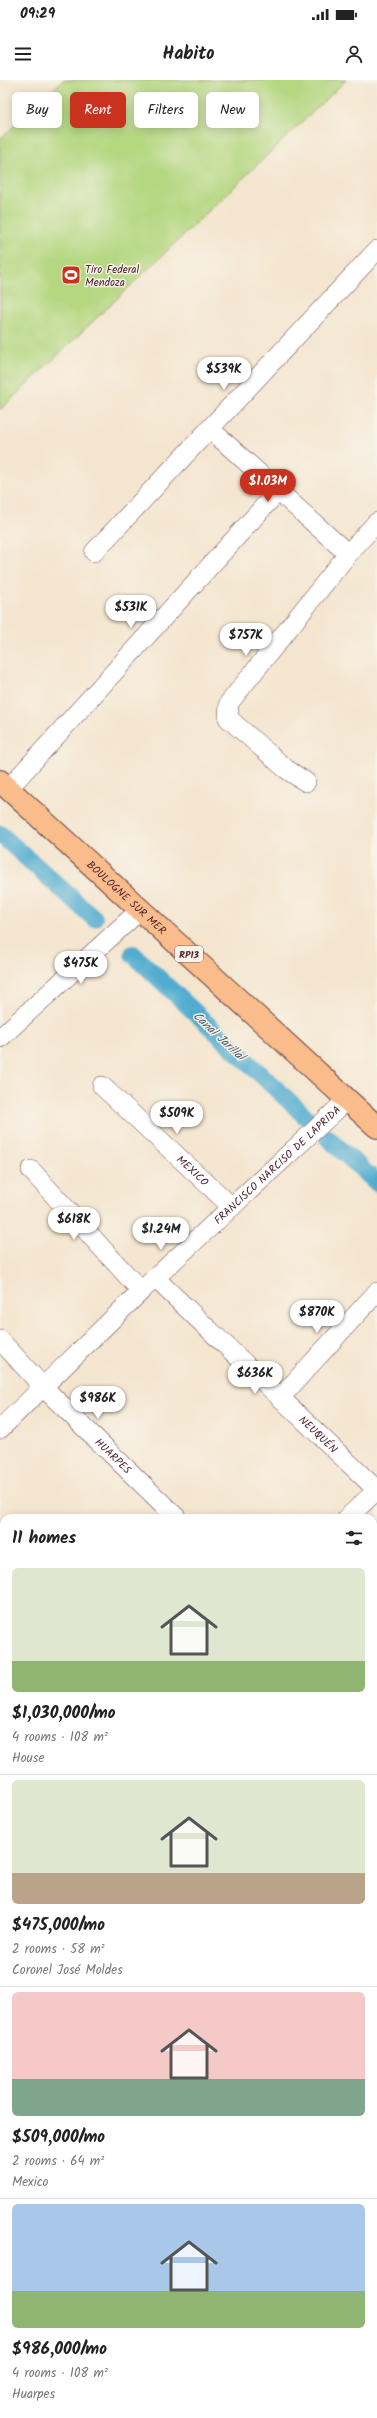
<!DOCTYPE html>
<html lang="en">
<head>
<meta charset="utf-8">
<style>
	:root { --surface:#fff; --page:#f6f6f6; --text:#222; --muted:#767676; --line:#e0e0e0; --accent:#c8321e }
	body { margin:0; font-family:Kalam,sans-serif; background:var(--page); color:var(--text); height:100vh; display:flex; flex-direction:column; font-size:15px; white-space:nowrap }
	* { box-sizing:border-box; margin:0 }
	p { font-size:13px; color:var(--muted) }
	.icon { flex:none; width:22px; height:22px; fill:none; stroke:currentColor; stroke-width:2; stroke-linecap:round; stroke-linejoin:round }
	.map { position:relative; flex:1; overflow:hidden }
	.side { position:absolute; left:0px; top:1434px; width:377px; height:904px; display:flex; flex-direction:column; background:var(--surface); border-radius:12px 12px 0 0; box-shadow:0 2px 10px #0003 }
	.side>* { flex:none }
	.hud { position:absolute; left:12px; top:12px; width:353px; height:36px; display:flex; gap:8px }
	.price { position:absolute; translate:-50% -34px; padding:0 9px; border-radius:14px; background:#fff; color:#222; font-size:13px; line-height:26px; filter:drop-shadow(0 1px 2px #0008) }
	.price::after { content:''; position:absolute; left:50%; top:24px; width:12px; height:9px; margin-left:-6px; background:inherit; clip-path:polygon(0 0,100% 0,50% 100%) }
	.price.active { background:var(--accent); color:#fff }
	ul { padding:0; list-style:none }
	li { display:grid; align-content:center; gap:8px; height:212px; padding:0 12px }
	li+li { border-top:1px solid var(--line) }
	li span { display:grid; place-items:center; height:124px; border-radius:6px; color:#555 }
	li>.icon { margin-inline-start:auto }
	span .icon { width:72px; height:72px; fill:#fffc; stroke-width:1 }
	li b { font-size:17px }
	h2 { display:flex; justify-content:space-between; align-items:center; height:48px; padding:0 12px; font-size:17px }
	.pill { padding:0 14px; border-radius:6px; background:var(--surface); box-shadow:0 2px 10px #0003; font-size:14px; line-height:36px }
	.pill.active { background:var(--accent); color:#fff }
	.status { display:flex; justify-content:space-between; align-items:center; height:28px; padding:0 20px; background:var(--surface); direction:ltr }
	.status svg { height:11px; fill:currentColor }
	header { display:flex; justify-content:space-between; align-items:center; height:52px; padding:0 12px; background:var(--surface); font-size:18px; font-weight:700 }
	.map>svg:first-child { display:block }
</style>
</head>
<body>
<div class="status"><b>09:29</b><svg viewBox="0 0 49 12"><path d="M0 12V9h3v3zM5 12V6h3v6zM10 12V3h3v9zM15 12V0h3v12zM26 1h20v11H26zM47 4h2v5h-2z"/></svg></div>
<header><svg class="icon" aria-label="menu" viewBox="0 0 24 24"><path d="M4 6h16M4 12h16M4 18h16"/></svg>Habito<svg class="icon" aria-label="person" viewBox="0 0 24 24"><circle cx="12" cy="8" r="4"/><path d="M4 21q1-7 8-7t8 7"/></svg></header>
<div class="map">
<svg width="377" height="2338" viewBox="0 0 377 2338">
	<rect width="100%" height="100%" fill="#f7f3e8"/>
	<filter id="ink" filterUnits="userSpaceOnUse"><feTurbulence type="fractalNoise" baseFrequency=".025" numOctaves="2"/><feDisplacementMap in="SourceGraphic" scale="8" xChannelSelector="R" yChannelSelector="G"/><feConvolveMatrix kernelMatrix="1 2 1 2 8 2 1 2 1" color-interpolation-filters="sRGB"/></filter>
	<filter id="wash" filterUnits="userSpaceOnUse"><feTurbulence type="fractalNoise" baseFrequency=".012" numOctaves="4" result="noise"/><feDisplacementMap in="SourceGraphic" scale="16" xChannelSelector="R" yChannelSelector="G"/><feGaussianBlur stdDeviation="0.9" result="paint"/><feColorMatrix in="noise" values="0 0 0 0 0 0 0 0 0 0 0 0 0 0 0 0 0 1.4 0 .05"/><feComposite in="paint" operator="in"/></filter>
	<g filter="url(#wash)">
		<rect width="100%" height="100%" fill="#f4e5ce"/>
		<path fill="#b4d780" stroke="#7f7b56" d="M 63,0 L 346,0 L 0,330 L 0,59 Z"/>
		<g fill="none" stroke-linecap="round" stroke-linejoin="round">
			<g stroke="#51accf" stroke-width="18">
				<path d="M 0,754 L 94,838"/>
				<path d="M 133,874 L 306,1037"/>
				<path d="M 328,1058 L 377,1103"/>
			</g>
		</g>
	</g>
	<g filter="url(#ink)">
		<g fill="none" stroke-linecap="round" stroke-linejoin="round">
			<g stroke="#643d43" stroke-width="20">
				<g id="minor">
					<path d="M 210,349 L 348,474"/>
					<path d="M 94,472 L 377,170"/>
					<path d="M 306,702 L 286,689 L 228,638 L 229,623 L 348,474 L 377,442"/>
					<path d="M 8,709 L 278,411"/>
					<path d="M 0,958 L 140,830"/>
					<path id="s1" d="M 102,1006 L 232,1127"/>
					<path d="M 31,1090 L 141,1211"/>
					<path id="s2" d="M 155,1198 L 377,1410"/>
					<path id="s3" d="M 0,1260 L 43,1307 L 177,1438"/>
					<path d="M 280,1318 L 377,1212"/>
					<path id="s4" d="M 0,1349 L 141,1211 L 347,1020"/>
					<path d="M 347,1438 L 377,1410"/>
					<path d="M 0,1490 L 4,1494"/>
					<path d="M 0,1545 L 4,1542"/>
					<path d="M 373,1628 L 377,1632"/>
					<path d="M 373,1721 L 377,1717"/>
					<path d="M 0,1766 L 4,1770"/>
					<path d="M 373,1849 L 377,1853"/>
					<path d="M 373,2001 L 377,1997"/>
					<path d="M 0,2069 L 4,2065"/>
					<path d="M 0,2084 L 4,2088"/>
					<path d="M 373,2147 L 377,2151"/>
					<path d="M 267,2334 L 272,2338"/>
					<path d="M 11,2338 L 15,2334"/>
				</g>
			</g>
			<g stroke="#643d43" stroke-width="24">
				<g id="major">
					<path id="s5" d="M 0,701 L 377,1047"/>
				</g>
			</g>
			<use href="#minor" stroke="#fff" stroke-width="19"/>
			<use href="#major" stroke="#f9bc8a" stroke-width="22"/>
		</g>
	</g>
	<defs>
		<g id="stadium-square" transform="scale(1)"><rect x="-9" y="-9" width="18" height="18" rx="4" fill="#c8321e" stroke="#f7f3e8"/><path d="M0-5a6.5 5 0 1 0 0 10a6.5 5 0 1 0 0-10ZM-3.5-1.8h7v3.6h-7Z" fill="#fff"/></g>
	</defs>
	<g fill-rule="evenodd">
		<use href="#stadium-square" x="71" y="195"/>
	</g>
	<g text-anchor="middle" stroke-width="3" stroke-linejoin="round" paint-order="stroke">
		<rect fill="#f7f3e8" stroke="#7e5f64" stroke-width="1" x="175" y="866" width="28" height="16" rx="3"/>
		<g font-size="10" font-weight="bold" fill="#4a1f2b">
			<text x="189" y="878">RP13</text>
		</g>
		<g font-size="11" fill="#4a1f2b" stroke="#f7f3e8" text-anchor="start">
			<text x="85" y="193">Tiro Federal<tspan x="85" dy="13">Mendoza</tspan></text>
		</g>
		<g font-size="11" fill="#4a1f2b" stroke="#f7f3e8">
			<text dy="4" stroke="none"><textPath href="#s5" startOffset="172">BOULOGNE SUR MER</textPath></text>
			<text dy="4" stroke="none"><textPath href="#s4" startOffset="383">FRANCISCO NARCISO DE LAPRIDA</textPath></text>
			<text dy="4" stroke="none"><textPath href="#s1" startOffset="124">MEXICO</textPath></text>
			<text dy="4" stroke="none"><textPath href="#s2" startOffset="226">NEUQUÉN</textPath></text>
			<text dy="4" stroke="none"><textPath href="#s3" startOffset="162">HUARPES</textPath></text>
		</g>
		<g font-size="12" font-style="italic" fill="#4d576d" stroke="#f7f3e8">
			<text transform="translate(219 956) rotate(43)" y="4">Canal Jarillal</text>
		</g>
	</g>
</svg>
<b class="price" style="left:224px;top:311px">$539K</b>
<b class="price active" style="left:268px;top:423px">$1.03M</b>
<b class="price" style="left:131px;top:549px">$531K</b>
<b class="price" style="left:246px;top:577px">$757K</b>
<b class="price" style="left:81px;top:905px">$475K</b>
<b class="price" style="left:177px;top:1055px">$509K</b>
<b class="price" style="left:74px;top:1161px">$618K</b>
<b class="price" style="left:161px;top:1171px">$1.24M</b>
<b class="price" style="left:317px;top:1254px">$870K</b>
<b class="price" style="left:255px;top:1315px">$636K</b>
<b class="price" style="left:98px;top:1340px">$986K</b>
<div class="hud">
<a class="pill">Buy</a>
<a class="pill active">Rent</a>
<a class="pill">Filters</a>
<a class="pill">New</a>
</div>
<section class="side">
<h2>11 homes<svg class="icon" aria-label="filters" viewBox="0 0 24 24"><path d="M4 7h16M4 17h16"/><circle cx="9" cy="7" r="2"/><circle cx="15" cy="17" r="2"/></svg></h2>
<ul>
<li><span style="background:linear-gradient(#dfe7d0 75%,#8fb573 0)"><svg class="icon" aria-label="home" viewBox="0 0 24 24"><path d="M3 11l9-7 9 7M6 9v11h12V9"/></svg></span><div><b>$1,030,000/mo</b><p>4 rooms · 108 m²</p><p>House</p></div></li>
<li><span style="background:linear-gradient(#dfe7d0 75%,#b9a48a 0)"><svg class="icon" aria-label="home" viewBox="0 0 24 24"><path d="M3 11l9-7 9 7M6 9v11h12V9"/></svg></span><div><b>$475,000/mo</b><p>2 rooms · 58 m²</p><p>Coronel José Moldes</p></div></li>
<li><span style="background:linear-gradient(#f6c9c9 70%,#7fa58c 0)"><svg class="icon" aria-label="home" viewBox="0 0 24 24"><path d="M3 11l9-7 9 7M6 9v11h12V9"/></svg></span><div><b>$509,000/mo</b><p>2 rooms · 64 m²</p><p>Mexico</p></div></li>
<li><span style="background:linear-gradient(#a9c7e8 70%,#8fb573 0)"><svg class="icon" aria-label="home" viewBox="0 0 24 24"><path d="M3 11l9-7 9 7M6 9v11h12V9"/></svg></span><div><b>$986,000/mo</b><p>4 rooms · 108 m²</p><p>Huarpes</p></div></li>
</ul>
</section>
</div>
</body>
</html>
